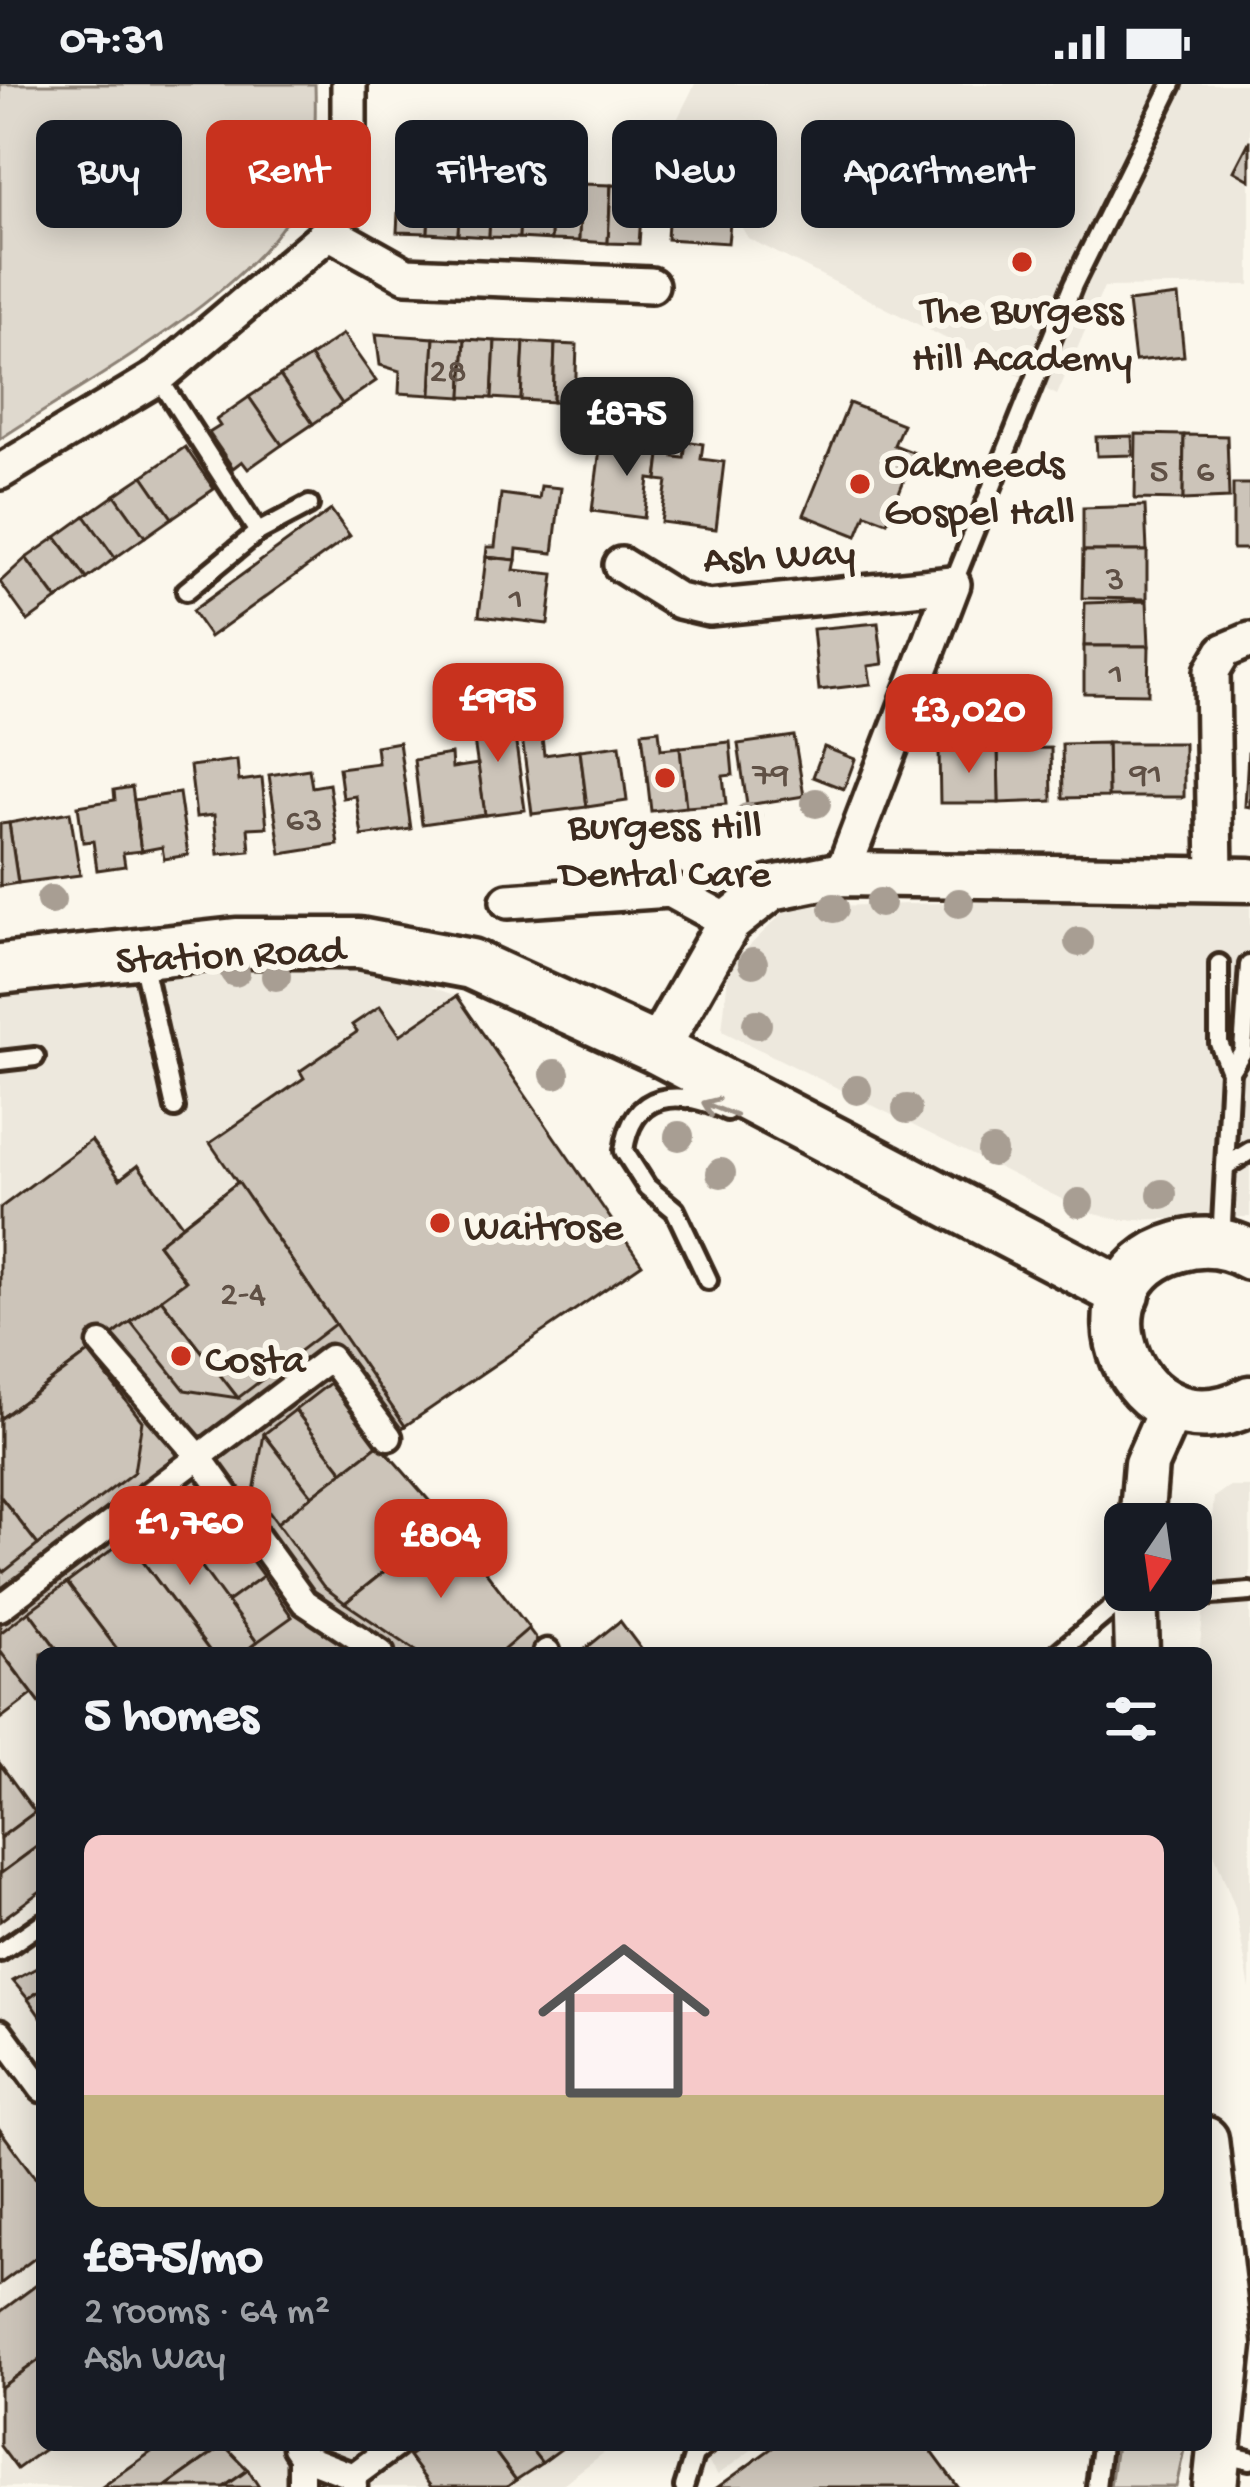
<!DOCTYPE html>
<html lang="en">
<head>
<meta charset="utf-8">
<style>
	:root { --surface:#171b24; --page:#242831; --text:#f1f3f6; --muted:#9ea1a6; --line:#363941; --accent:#c8321e }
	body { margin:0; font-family:"Gochi Hand",sans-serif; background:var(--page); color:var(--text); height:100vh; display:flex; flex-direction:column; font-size:45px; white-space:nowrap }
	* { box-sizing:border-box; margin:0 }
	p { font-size:39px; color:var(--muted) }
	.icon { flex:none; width:66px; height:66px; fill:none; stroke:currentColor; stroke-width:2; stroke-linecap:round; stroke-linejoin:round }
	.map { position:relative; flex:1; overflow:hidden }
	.panel { position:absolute; left:36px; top:1563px; width:1176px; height:804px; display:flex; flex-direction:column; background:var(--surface); border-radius:18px; box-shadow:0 6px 30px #0003 }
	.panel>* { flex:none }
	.hud { position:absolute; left:36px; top:36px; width:1179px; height:108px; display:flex; gap:24px }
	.needle { width:78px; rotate:193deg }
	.fabs { position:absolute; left:1104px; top:1419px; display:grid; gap:24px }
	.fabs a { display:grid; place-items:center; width:108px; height:108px; border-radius:18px; background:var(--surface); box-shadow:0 6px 30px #0003; font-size:60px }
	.price { position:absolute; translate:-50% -102px; padding:0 27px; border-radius:24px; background:var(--accent); color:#fff; font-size:39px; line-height:78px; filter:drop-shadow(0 3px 6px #0008) }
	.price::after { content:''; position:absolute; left:50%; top:72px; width:36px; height:27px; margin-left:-18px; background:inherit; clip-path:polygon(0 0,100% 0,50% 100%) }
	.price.on { background:#222; color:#fff }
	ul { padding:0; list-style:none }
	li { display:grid; align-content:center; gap:24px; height:636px; padding:0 48px }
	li+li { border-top:3px solid var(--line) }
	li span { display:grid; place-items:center; height:372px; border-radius:18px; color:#555 }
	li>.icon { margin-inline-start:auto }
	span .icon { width:216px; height:216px; fill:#fffc; stroke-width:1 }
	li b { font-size:51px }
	h2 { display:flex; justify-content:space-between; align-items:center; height:144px; padding:0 48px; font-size:51px }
	.tag { padding:0 42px; border-radius:18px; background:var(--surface); box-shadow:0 6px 30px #0003; font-size:42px; line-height:108px }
	.tag.on { background:var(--accent); color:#fff }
	.status { display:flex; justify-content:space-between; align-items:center; height:84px; padding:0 60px; background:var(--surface); direction:ltr }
	.status svg { height:33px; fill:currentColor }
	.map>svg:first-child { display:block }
</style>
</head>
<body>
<div class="status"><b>07:31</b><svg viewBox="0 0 49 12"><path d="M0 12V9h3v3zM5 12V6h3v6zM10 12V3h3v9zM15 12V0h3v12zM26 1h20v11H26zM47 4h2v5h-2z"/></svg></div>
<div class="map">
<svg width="1250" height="2403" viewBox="0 0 1250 2403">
	<rect width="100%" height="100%" fill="#fbf7ec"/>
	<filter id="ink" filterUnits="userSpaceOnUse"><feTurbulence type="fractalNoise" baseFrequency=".00833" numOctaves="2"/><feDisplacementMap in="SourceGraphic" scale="24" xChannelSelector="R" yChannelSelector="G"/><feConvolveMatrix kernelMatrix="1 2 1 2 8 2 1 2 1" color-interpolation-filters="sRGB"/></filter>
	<g filter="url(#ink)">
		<g fill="#ede8dd">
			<path d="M 695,0 L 1250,0 L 1250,201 L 1104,203 L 1057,311 L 748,154 L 677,36 Z"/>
			<path d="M 1152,814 L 1250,823 L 1250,1133 L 1122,1136 L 1090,1129 L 722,947 L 729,882 L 789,823 Z"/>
			<path d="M 287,881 L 387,888 L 457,912 L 642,1180 L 379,1360 L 547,1569 L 42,1569 L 42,2361 L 614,2361 L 559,2403 L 0,2403 L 0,912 Z"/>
			<path d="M 1228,1403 L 1250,1403 L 1250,1905 L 1235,1823 L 1206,1749 L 1206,1569 L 1200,1569 L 1200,1562 L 1214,1413 Z"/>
			<path d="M 695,2361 L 758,2361 L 718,2391 Z"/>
		</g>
		<g fill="#dfd9ce" stroke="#8d8276" stroke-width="3">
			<path d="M 0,0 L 315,0 C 316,38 316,72 302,108 C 265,203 85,298 0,355 Z"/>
			<path d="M 1116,2361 L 1185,2361 L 1176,2403 L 1110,2403 Z"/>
		</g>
		<g fill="#ccc4b9" stroke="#3b2a1e" stroke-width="3">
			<path d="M 1250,56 L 1250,96 L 1234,87 Z"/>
			<path d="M 400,91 L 431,93 L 428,149 L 397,148 Z"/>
			<path d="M 431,93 L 461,94 L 458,151 L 428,149 Z"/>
			<path d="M 461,94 L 492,95 L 489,153 L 458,151 Z"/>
			<path d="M 492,95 L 522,97 L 519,154 L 489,153 Z"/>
			<path d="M 522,97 L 553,99 L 551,156 L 519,154 Z"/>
			<path d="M 553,99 L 581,100 L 579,157 L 551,156 Z"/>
			<path d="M 581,100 L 611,101 L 608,159 L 579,157 Z"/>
			<path d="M 611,101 L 643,102 L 639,160 L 608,159 Z"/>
			<path d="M 670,104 L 702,106 L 700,127 L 731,129 L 728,159 L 667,155 Z"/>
			<path d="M 1178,212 L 1184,272 L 1135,277 L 1128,218 Z"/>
			<path d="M 343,250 L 376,297 L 342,320 L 310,273 Z"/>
			<path d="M 376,250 L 434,254 L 431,311 L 399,309 L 400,287 L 380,281 Z"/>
			<path d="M 434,254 L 465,255 L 462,313 L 431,311 Z"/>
			<path d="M 465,255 L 495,257 L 492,314 L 462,313 Z"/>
			<path d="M 495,257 L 524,258 L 521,316 L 492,314 Z"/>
			<path d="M 524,258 L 555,260 L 553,318 L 521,316 Z"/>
			<path d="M 555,260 L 577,261 L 575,319 L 553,318 Z"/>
			<path d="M 310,273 L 342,320 L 313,340 L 280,292 Z"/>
			<path d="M 280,292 L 313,340 L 282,361 L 249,313 Z"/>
			<path d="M 249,313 L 282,361 L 248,385 L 242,377 L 233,384 L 209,349 L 220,342 L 216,336 Z"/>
			<path d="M 849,319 L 903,340 L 894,361 L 915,369 L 887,438 L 866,430 L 857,452 L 804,431 Z"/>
			<path d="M 650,346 L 663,347 L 657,396 L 649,395 L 644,434 L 592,427 L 600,365 L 647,370 Z"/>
			<path d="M 663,347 L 677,349 L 674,373 L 684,374 L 686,357 L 703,360 L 701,375 L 724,378 L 716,445 L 661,438 L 667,397 L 657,396 Z"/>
			<path d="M 1136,350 L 1184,351 L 1183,416 L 1135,415 Z"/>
			<path d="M 1184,351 L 1227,352 L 1229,414 L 1183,416 Z"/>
			<path d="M 1132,352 L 1133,371 L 1097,372 L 1096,353 Z"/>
			<path d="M 185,363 L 214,405 L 172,434 L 143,392 Z"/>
			<path d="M 143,392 L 172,434 L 145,453 L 115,411 Z"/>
			<rect x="1233" y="400" width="17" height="65"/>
			<path d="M 541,402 L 561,404 L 553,469 L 517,465 L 516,476 L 486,473 L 487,463 L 495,463 L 501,410 L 539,415 Z"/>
			<path d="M 115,411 L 145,453 L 115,474 L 85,432 Z"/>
			<path d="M 1145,422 L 1147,467 L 1083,467 L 1083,424 Z"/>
			<path d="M 331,426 L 350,452 L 210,553 L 192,527 Z"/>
			<path d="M 85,432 L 115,474 L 87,495 L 56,453 Z"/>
			<path d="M 56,453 L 87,495 L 57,516 L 26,474 Z"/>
			<path d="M 1083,467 L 1147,467 L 1147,515 L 1082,514 Z"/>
			<path d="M 486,473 L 516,476 L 514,486 L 554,490 L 548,540 L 479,532 Z"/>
			<path d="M 26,474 L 57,516 L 28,537 L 0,498 Z"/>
			<path d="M 1147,517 L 1149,562 L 1084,562 L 1085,519 Z"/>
			<path d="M 878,539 L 883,580 L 868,582 L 871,600 L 819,606 L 813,545 Z"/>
			<path d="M 1084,562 L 1149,562 L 1148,610 L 1084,609 Z"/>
			<path d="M 539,628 L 544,671 L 580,666 L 587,723 L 532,730 L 519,630 Z"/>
			<path d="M 512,631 L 525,726 L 485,731 L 471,636 Z"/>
			<path d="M 659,646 L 661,665 L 680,663 L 686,723 L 651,727 L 642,648 Z"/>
			<path d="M 794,652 L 804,712 L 747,721 L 738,660 Z"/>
			<path d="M 399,658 L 411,745 L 362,752 L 356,712 L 343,714 L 339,684 L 378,679 L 376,662 Z"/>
			<path d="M 730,658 L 733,691 L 723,692 L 726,720 L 686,723 L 680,663 Z"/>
			<path d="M 1107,659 L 1184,659 L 1184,713 L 1108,713 Z"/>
			<path d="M 1107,659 L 1108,713 L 1063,714 L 1062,660 Z"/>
			<path d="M 620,661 L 627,717 L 587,723 L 580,666 Z"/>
			<path d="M 824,663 L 855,675 L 844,705 L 813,693 Z"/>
			<path d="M 1051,664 L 1052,717 L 999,719 L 998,665 Z"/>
			<path d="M 998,665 L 999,719 L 940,719 L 939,666 Z"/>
			<path d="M 1248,669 L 1250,669 L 1250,723 L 1245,722 Z"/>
			<path d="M 451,670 L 452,684 L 478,680 L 485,731 L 422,740 L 414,676 Z"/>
			<path d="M 237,676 L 239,697 L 262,694 L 267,743 L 248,744 L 250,767 L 218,770 L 214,731 L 196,733 L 190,682 Z"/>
			<path d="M 309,685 L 312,703 L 329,700 L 338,761 L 281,770 L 269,691 Z"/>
			<path d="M 132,703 L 141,767 L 123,769 L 125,782 L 97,786 L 93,757 L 83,758 L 78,722 L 115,716 L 114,706 Z"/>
			<path d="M 179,709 L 188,771 L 164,775 L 162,763 L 141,767 L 134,716 Z"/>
			<path d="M 70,728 L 80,791 L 18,799 L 9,739 Z"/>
			<path d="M 9,739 L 18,799 L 0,802 L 0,740 Z"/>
			<path d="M 457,912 L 642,1180 L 405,1342 L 210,1059 L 304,994 L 300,987 L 357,948 L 352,941 L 380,922 L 400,951 Z"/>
			<path d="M 91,1056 L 120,1095 L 138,1081 L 183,1142 L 158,1160 L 186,1197 L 0,1335 L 0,1124 Z"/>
			<path d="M 238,1098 L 405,1342 L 379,1360 L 447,1437 L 547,1569 L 42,1569 L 42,1622 L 0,1567 L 0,1335 L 186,1197 L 158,1160 Z"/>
			<path d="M 238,1098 L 335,1240 L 238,1314 L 161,1215 L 186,1197 L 158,1160 Z"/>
			<path d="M 161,1215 L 238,1314 L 185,1306 L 131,1238 Z"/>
			<path d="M 89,1269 L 142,1337 L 134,1388 L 38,1461 L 0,1412 L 0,1335 Z"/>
			<path d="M 330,1299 L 379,1360 L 343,1388 L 295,1326 Z"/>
			<path d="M 295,1326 L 343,1388 L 312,1412 L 264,1350 Z"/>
			<path d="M 264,1350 L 312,1412 L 277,1439 L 254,1408 Z"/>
			<path d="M 379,1360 L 447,1437 L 345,1519 L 323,1502 L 277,1439 Z"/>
			<path d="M 0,1412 L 38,1461 L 4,1488 L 0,1483 Z"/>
			<path d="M 162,1428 L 257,1558 L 243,1569 L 211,1569 L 126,1455 Z"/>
			<path d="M 162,1428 L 222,1436 L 263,1492 L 227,1518 Z"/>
			<path d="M 447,1437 L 529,1544 L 500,1569 L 419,1569 L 345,1519 Z"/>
			<path d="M 126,1455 L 211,1569 L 120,1569 L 67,1499 Z"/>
			<path d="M 263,1492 L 292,1533 L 257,1558 L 227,1518 Z"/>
			<path d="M 67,1499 L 120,1569 L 60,1569 L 29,1527 Z"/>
			<path d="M 29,1527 L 60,1569 L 42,1569 L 42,1622 L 0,1566 L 0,1549 Z"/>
			<path d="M 620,1537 L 644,1569 L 580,1569 Z"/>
			<path d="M 0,1567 L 33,1610 L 0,1635 Z"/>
			<path d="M 0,1680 L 35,1728 L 0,1754 Z"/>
			<path d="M 35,1728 L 42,1736 L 42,1759 L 0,1790 L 0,1754 Z"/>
			<path d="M 42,1759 L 42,1806 L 0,1837 L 0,1790 Z"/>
			<path d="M 42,1881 L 42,1905 L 28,1915 L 13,1897 Z"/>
			<path d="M 42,1905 L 42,1935 L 28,1915 Z"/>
			<path d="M 0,2046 L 42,2103 L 42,2169 L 0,2200 Z"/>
			<path d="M 42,2197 L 42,2274 L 0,2304 L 0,2228 Z"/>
			<path d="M 42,2274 L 42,2361 L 50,2361 L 17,2385 L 0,2362 L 0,2304 Z"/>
			<path d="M 161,2361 L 224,2361 L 165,2403 L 102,2403 Z"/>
			<path d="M 224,2361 L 248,2386 L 224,2403 L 165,2403 Z"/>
			<path d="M 425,2361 L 490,2361 L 516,2396 L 507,2403 L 431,2403 L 408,2372 Z"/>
			<path d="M 490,2361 L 528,2361 L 542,2379 L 516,2396 Z"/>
			<path d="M 528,2361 L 565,2361 L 565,2362 L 542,2379 Z"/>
			<path d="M 776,2361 L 927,2361 L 958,2403 L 718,2403 Z"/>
			<path d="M 248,2386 L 259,2403 L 224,2403 Z"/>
			<path d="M 324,2394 L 336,2396 L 340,2403 L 312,2403 Z"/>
		</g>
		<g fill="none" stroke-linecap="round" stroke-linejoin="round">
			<g stroke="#3b2a1e" stroke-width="26">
				<g id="service">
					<path d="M 158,293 L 258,448"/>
					<path d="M 953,500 L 1073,201 L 1172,0"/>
					<path d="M 186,507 L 258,448 L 309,421"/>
					<path d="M 142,876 L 175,1024"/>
					<path d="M 1219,880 L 1219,959 L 1230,987 L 1221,1159"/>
					<path d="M 0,977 L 35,973"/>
					<path d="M 1230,987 L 1243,967 L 1249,881"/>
					<path d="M 1226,1082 L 1250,1067"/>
					<path d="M 708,1196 L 675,1126 L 647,1103 L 624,1067 C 632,1006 678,1004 727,1027"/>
					<path d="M 1136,1517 L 1250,1508"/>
					<path d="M 1058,1569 L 1131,1508"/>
					<path d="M 0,1868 L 42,1839"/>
					<path d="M 1223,2370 L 1250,2376"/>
					<path d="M 684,2403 L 694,2371 L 706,2361"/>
					<path d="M 1096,2403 L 1101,2361"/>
				</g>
			</g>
			<g stroke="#3b2a1e" stroke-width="33">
				<g id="pedestrian">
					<path d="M 101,1260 L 199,1373 L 330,1274 L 389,1353"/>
					<path d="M 0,1524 L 199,1373 L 304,1518 L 381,1569"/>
					<path d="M 546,1569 L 547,1568"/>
					<path d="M 0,1948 L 42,2005"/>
					<path d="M 295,2363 L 301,2372 L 301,2403"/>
					<path d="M 301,2372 L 353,2392"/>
					<path d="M 354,2403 L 353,2392 L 395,2361"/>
				</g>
			</g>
			<g stroke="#3b2a1e" stroke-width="42">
				<g id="minor">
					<path d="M 329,148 L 406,191 L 651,201"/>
					<path d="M 329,148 L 349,48 L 349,0"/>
					<path d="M 0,388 L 158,293 L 329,148"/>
					<path d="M 621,481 L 679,517 L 709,524 L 953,500 L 842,790"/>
					<path d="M 1215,793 L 1212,587 L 1224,567 L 1250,556"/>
					<path d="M 508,817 L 670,806 L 729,838"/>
				</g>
			</g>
			<g stroke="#3b2a1e" stroke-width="51">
				<g id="tertiary">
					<path d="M 657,965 L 729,838 L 772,804 L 842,790 L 1250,796"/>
					<path d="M 1141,1440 L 1146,1380 L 1171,1324"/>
					<path d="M 1135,1506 L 1137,1569"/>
					<path d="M 1206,2055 L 1230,2261 L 1215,2403"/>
				</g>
			</g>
			<g stroke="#3b2a1e" stroke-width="57">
				<g id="secondary">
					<path d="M 0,885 L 236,859 L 359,859 L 471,880 L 657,965 L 1125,1210"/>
					<path d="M 1250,1171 C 1227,1158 1203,1155 1178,1163 C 1062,1196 1131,1378 1250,1317"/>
				</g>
			</g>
			<use href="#service" stroke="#fbf7ec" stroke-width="16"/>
			<use href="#pedestrian" stroke="#fbf7ec" stroke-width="24"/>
			<use href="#minor" stroke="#fbf7ec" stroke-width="33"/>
			<use href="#tertiary" stroke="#fbf7ec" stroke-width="42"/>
			<use href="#secondary" stroke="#fbf7ec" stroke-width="48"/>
		</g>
		<g fill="#a89e93">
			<circle cx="816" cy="719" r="15"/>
			<circle cx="748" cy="734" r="15"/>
			<circle cx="51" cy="816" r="15"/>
			<circle cx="880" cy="819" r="15"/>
			<circle cx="959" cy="819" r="15"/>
			<circle cx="834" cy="824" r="15"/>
			<circle cx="1079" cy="858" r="15"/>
			<circle cx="753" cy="879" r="15"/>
			<circle cx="235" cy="888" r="15"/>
			<circle cx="276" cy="892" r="15"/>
			<circle cx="757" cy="940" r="15"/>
			<circle cx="555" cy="990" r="15"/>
			<circle cx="857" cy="1006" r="15"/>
			<circle cx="907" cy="1025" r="15"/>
			<circle cx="679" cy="1052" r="15"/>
			<circle cx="992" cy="1068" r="15"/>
			<circle cx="721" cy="1089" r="15"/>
			<circle cx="1162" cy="1110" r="15"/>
			<circle cx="1079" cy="1119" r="15"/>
		</g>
		<defs><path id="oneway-shaft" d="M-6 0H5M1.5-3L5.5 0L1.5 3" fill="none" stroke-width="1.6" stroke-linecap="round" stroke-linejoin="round" transform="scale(3)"/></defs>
		<use stroke="#9b9085" href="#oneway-shaft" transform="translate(719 1025) rotate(-158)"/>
	</g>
	<g fill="#c8321e" stroke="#fbf7ec" stroke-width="4.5">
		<circle cx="1022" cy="178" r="12"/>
		<circle cx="860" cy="400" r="12"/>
		<circle cx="665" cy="694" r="12"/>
		<circle cx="440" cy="1139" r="12"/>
		<circle cx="181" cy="1272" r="12"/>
	</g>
	<g text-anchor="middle" stroke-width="12" stroke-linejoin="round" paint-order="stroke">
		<g font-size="36" fill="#5f5045">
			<text x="448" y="296">28</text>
			<text x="1159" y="396">5</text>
			<text x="1205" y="396">6</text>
			<text x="1115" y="504">3</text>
			<text x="516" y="524">1</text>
			<text x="1116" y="599">1</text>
			<text x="771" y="699">79</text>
			<text x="1146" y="699">91</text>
			<text x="304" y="745">63</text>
			<text x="243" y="1219">2-4</text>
		</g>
		<g font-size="42" fill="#3b2a1e" stroke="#fbf7ec" text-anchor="start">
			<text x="1022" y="237" text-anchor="middle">The Burgess<tspan x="1022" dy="48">Hill Academy</tspan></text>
			<text x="884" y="391">Oakmeeds<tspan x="884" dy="48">Gospel Hall</tspan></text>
			<text x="665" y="753" text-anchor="middle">Burgess Hill<tspan x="665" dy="48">Dental Care</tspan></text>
			<text x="464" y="1154">Waitrose</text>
			<text x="205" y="1287">Costa</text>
		</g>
		<g font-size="42" fill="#3b2a1e" stroke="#fbf7ec">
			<text transform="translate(779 468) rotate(-3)" y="15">Ash Way</text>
			<text transform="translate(230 867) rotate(-3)" y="15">Station Road</text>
		</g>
	</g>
</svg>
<div class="fabs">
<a><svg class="needle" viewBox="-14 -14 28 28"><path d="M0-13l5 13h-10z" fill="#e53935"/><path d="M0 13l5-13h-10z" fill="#9ea1a6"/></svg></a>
</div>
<b class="price on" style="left:627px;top:395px">£875</b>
<b class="price" style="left:498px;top:681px">£995</b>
<b class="price" style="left:969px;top:692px">£3,020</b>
<b class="price" style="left:190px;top:1504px">£1,760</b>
<b class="price" style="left:441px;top:1517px">£804</b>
<div class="hud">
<a class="tag">Buy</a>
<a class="tag on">Rent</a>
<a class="tag">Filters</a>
<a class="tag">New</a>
<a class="tag">Apartment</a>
</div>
<section class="panel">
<h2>5 homes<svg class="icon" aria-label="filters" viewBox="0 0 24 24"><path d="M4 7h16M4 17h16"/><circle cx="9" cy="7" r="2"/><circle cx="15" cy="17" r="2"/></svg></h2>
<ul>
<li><span style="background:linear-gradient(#f6c9c9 70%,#c2b280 0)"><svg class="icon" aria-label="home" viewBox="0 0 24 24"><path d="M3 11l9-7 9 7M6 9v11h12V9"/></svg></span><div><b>£875/mo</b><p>2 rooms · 64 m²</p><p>Ash Way</p></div></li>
</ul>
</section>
</div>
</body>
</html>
